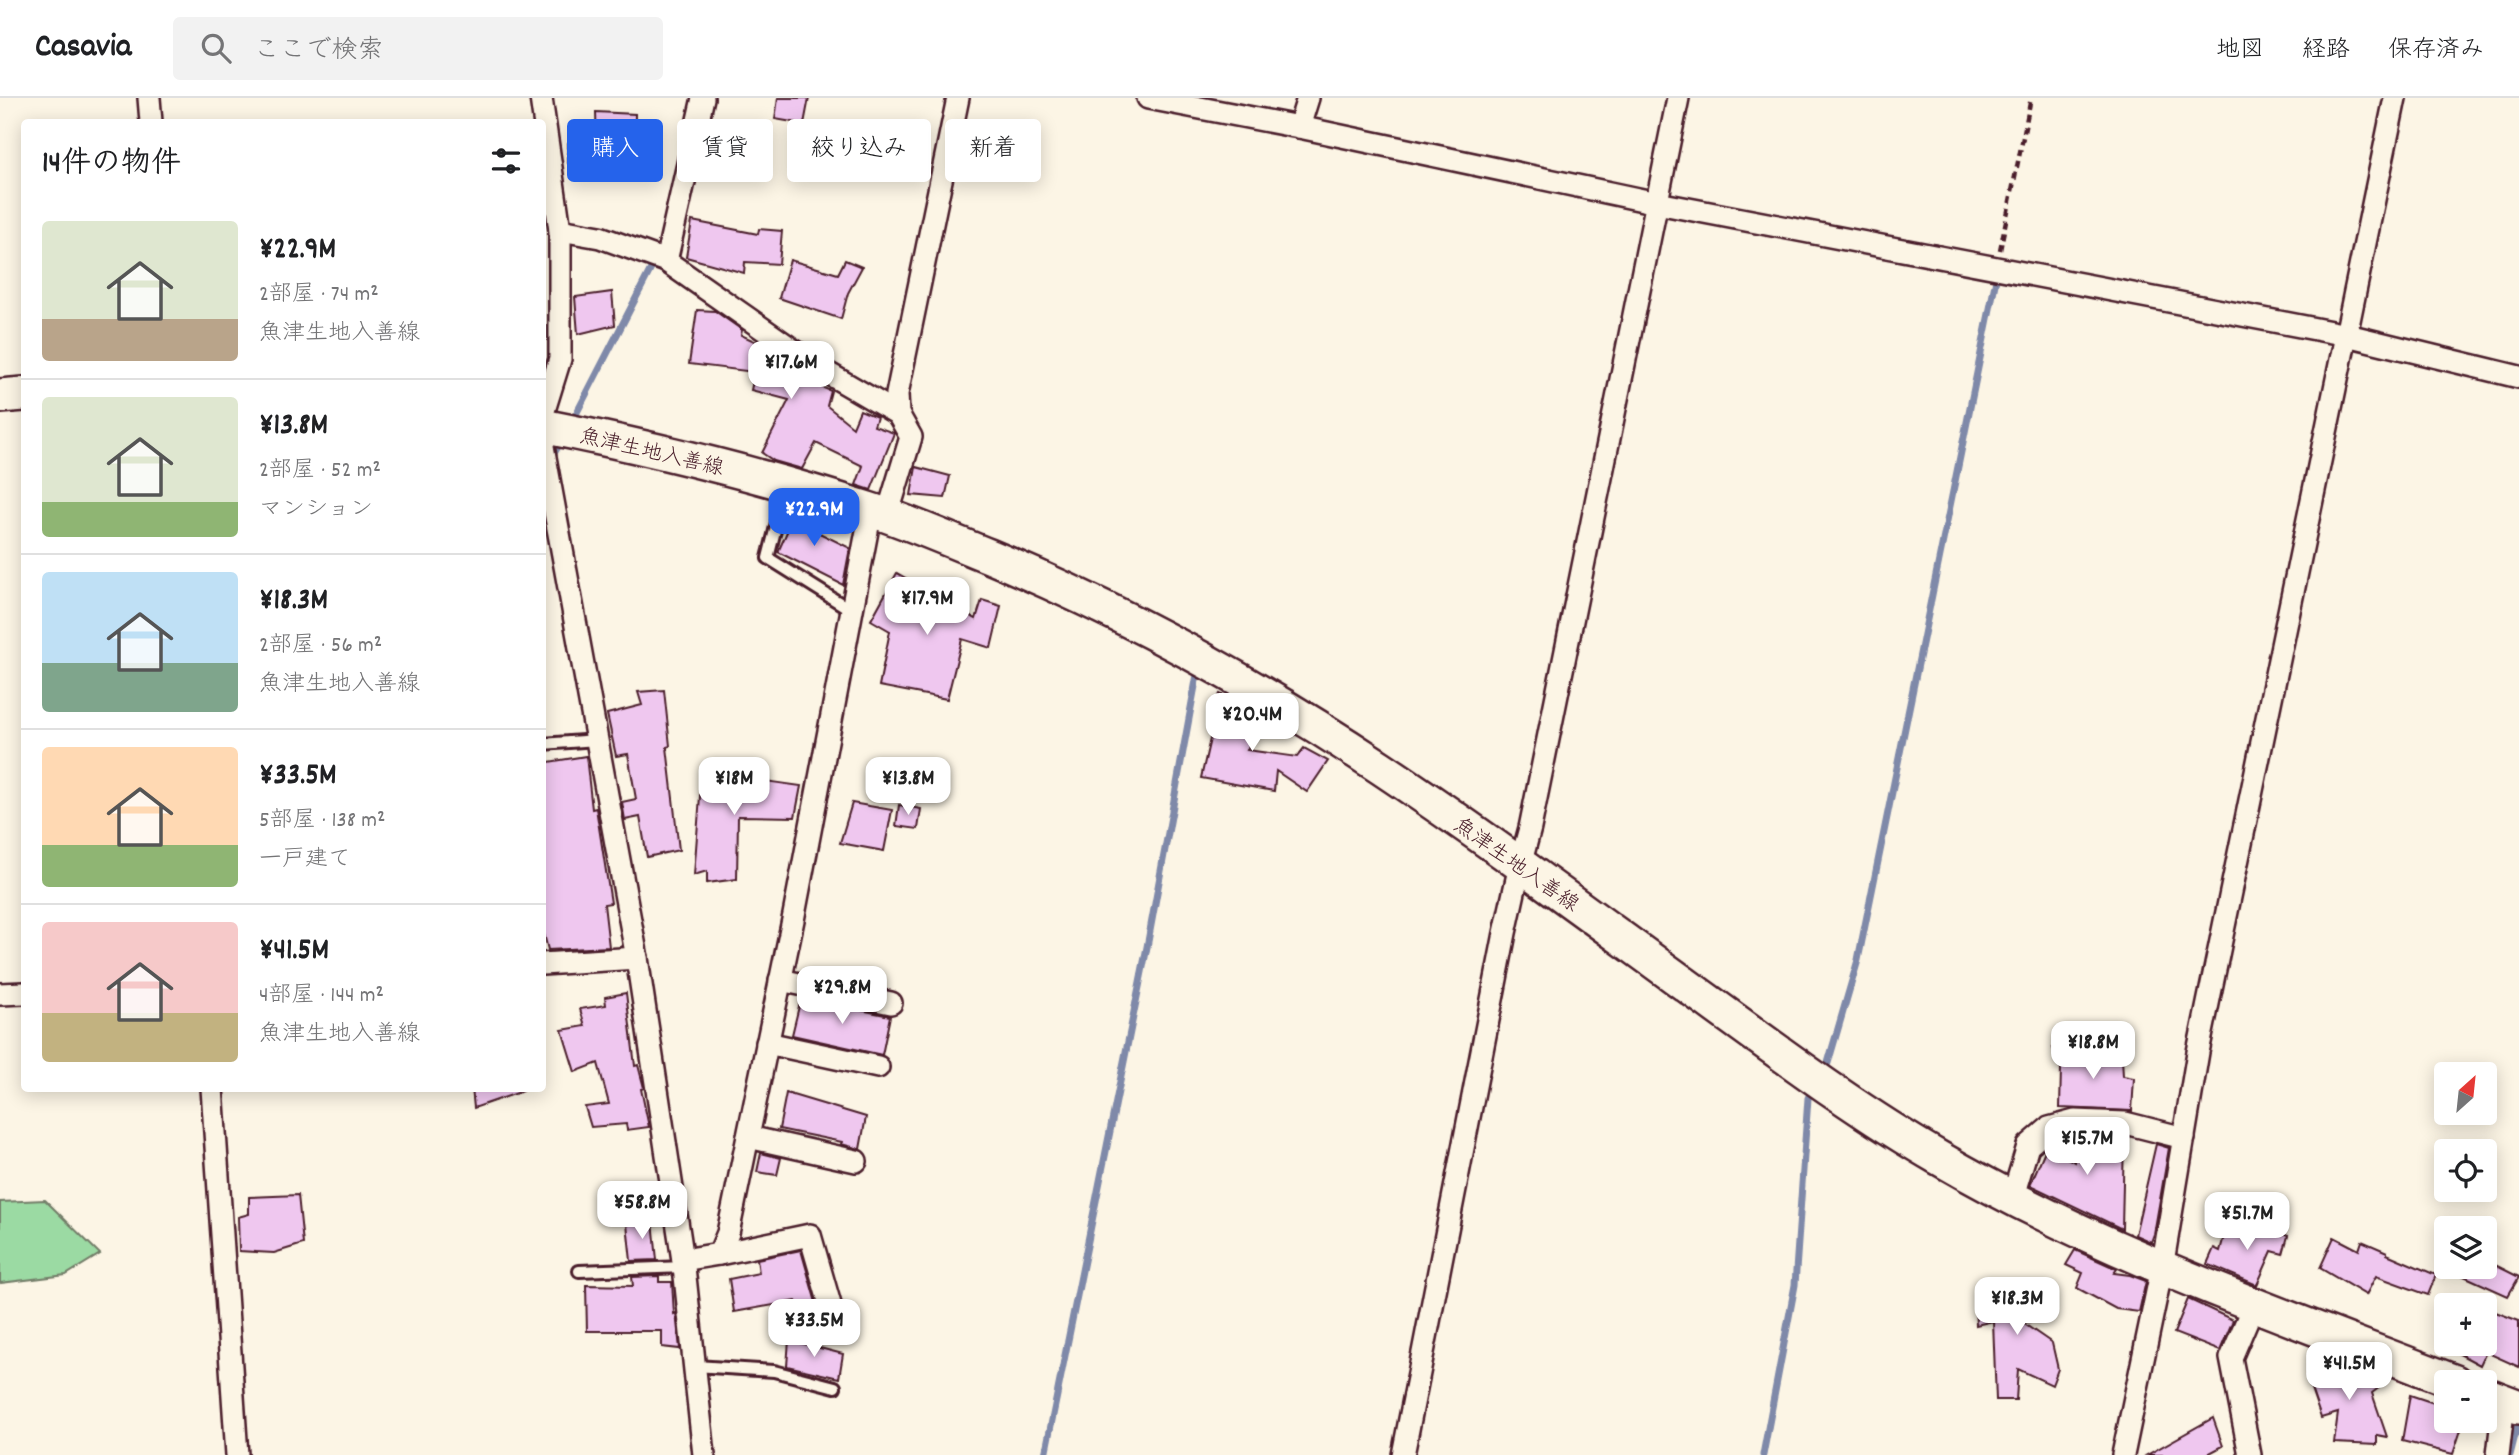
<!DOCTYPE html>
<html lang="ja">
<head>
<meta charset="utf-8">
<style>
	:root { --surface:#fff; --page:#f2f2f2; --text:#202124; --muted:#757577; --line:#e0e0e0; --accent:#2563eb }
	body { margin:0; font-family:Dekko,"Klee One",sans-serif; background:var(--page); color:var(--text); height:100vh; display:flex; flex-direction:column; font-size:26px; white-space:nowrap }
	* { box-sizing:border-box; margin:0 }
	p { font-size:23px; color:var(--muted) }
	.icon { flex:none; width:38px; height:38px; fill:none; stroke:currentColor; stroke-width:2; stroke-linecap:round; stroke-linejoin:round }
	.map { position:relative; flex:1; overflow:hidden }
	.sheet { position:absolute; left:21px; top:21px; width:525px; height:973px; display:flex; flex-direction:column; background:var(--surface); border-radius:7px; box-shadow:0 4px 18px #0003 }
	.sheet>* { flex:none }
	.guide { position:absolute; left:567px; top:21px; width:665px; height:63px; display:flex; gap:14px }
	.needle { width:46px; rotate:27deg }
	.controls { position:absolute; left:2434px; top:964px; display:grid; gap:14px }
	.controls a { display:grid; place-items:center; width:63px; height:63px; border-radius:7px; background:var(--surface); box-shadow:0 4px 18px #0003; font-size:35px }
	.price { position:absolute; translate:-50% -60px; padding:0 16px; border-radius:14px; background:#fff; color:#222; font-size:23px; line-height:46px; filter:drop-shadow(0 2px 4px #0008) }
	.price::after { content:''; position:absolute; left:50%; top:42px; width:21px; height:16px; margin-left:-10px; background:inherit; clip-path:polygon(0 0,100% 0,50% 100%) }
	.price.selected { background:var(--accent); color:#fff }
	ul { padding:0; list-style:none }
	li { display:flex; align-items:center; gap:21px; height:175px; padding:0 21px }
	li+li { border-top:2px solid var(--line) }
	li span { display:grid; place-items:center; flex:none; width:196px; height:140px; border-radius:7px; color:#555 }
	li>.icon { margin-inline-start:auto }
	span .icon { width:84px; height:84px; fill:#fffc; stroke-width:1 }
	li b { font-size:30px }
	h2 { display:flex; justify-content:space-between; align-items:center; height:84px; padding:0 21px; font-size:30px }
	.chip { padding:0 24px; border-radius:7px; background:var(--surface); box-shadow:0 4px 18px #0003; font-size:24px; line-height:63px }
	.chip.selected { background:var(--accent); color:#fff }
	header { display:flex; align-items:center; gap:42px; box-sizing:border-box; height:98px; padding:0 35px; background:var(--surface); border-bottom:2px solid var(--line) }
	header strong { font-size:33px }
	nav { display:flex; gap:38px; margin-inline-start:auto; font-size:24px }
	.search { width:490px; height:63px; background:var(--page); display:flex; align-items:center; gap:18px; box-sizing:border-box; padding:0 24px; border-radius:7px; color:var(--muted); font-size:26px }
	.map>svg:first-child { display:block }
</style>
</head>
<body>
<header>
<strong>Casavia</strong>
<div class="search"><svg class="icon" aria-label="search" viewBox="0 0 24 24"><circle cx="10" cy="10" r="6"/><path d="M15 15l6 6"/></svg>ここで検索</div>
<nav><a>地図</a><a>経路</a><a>保存済み</a></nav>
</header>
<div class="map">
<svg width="2519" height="1357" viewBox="0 0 2519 1357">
	<rect width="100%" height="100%" fill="#fcf5e5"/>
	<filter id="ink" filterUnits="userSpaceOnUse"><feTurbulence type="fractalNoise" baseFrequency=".0143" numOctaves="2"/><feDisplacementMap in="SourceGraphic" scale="14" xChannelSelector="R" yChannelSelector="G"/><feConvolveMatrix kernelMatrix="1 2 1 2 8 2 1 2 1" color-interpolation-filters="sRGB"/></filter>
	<g filter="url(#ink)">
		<path fill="#9bdaa3" stroke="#727c67" stroke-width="2" d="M 45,1102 L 100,1156 L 66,1177 L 0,1185 L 0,1104 Z"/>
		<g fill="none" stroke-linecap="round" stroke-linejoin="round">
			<g stroke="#7f89a9" stroke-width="7">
				<path d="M 572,324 L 655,163"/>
				<path d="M 555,364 L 553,357 L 563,340"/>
				<path d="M 1822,975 L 1828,965 L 1858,862 L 1996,181"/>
				<path d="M 1045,1357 L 1147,849 L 1197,577"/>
				<path d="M 1763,1357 L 1795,1187 L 1808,1000 L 1814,988"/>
				<path d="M 2510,1357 L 2519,1322"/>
			</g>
		</g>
		<g fill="#efc7ef" stroke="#4a1f2b" stroke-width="2">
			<path d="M 778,0 L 809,0 L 804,26 L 775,21 Z"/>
			<path d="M 596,14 L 635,16 L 634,68 L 568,65 L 568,45 L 597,46 Z"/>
			<path d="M 692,123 L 758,136 L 759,131 L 782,133 L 779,166 L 745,164 L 744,175 L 686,159 Z"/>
			<path d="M 790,162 L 838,176 L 845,162 L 862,169 L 848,195 L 841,221 L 779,200 Z"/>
			<path d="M 612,194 L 615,227 L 578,236 L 575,199 Z"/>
			<path d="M 697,212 L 715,213 L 742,232 L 741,237 L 763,247 L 822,287 L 821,289 L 831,293 L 827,308 L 853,329 L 860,312 L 877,319 L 874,328 L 894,335 L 871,392 L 856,387 L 863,368 L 816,345 L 802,371 L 774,363 L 762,355 L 789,302 L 751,292 L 755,274 L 689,266 Z"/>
			<path d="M 916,369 L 950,378 L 945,400 L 911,397 Z"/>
			<path d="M 791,408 L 810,417 L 805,428 L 850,450 L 843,487 L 778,454 L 790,427 L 785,424 Z"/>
			<path d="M 897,475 L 976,521 L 982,502 L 1001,508 L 991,550 L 962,541 L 947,601 L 879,588 L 890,533 L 871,522 Z"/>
			<path d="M 664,592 L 670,648 L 667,649 L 679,752 L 647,759 L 640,719 L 625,722 L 622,704 L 636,701 L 628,656 L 616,658 L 607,616 L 642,607 L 638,594 Z"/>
			<path d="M 1220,596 L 1263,618 L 1247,652 L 1297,659 L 1304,650 L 1328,663 L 1307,694 L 1276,673 L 1274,693 L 1201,680 L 1215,619 L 1211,617 Z"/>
			<path d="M 586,658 L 592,711 L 596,710 L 611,805 L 604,806 L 609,849 L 548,852 L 542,828 L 542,665 Z"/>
			<path d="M 702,672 L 759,679 L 758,682 L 801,688 L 795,719 L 738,718 L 737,781 L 707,785 L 707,773 L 694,777 Z"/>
			<path d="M 852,705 L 892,712 L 884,753 L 840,745 Z"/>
			<path d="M 899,707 L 921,711 L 918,731 L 896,728 Z"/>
			<path d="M 626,895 L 635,968 L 638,967 L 643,986 L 644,990 L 641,991 L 649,1029 L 627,1032 L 626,1026 L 591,1029 L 585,1009 L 609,1006 L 598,965 L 575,974 L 562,932 L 585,928 L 580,911 L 606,907 L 605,899 Z"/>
			<path d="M 801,900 L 890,918 L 882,957 L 792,937 Z"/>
			<path d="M 2077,941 L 2086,960 L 2122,960 L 2123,978 L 2134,980 L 2132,1013 L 2060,1010 L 2061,971 L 2053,950 Z"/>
			<path d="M 472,990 L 523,990 L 523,993 L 474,1010 Z"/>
			<path d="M 786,995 L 866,1019 L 860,1051 L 841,1046 L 842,1044 L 779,1031 Z"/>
			<path d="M 2074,1037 L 2124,1038 L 2122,1131 L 2030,1087 L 2046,1050 L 2075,1064 Z"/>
			<path d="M 2156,1046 L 2169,1050 L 2154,1136 L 2151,1144 L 2135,1137 Z"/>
			<path d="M 761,1055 L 781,1060 L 777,1077 L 757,1074 Z"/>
			<path d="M 298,1097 L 303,1146 L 274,1155 L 239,1153 L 238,1119 L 249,1116 L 249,1099 Z"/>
			<path d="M 653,1123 L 657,1162 L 631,1163 L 627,1126 Z"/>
			<path d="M 2227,1127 L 2257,1134 L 2258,1128 L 2288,1138 L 2283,1156 L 2272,1153 L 2257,1187 L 2207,1166 L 2214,1150 L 2220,1153 Z"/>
			<path d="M 2334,1139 L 2359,1152 L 2362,1143 L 2387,1154 L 2387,1156 L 2436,1177 L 2428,1197 L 2376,1178 L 2366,1197 L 2320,1170 Z"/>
			<path d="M 801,1152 L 817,1208 L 800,1212 L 796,1203 L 734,1214 L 729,1181 L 759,1175 L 757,1161 Z"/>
			<path d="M 2075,1152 L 2117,1171 L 2114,1175 L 2130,1177 L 2146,1183 L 2139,1214 L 2116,1211 L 2077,1190 L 2083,1175 L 2066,1167 Z"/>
			<path d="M 2485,1162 L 2519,1179 L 2508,1198 L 2444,1169 L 2485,1169 Z"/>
			<path d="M 659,1178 L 659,1184 L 672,1184 L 674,1216 L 676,1215 L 680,1251 L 662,1249 L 662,1233 L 587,1233 L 586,1187 L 633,1188 L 632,1179 Z"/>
			<path d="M 2040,1185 L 2047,1220 L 2023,1225 L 2052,1245 L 2058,1271 L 2052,1287 L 2018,1271 L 2016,1302 L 1996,1302 L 1993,1223 L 1976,1227 L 1975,1207 L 1983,1206 L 1980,1195 Z"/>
			<path d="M 2188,1201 L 2233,1222 L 2220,1253 L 2174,1235 Z"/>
			<path d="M 2485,1210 L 2519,1223 L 2519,1269 L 2486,1254 L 2480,1267 L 2441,1246 L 2485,1246 Z"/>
			<path d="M 789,1242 L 843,1256 L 839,1280 L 787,1268 Z"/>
			<path d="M 2342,1262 L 2374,1274 L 2380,1289 L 2372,1295 L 2387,1339 L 2377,1337 L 2377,1347 L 2334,1345 L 2338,1315 L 2321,1320 L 2306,1276 Z"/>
			<path d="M 2410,1297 L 2446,1309 L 2446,1323 L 2464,1323 L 2453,1356 L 2402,1343 Z"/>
			<path d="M 2213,1320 L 2223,1348 L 2206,1357 L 2147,1357 Z"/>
		</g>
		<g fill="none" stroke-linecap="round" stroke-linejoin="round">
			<g stroke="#4a1f2b" stroke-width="16">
				<g id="service">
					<path d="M 786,389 L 768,460 L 851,512"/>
					<path d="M 542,646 L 597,642"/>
					<path d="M 579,1173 L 684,1169"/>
					<path d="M 695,1268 L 774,1273 L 835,1289"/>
				</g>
			</g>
			<g stroke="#4a1f2b" stroke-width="26">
				<g id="minor">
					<path d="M 149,0 L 151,24"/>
					<path d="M 541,0 L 560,132 L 560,261 L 542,319"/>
					<path d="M 1148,0 L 1299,29 L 1657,105 L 2347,237 L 2519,279"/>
					<path d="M 1299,29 L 1308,0"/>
					<path d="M 560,132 L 600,139 L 666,163 L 819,270 L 898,316"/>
					<path d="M 666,163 L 703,0"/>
					<path d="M 542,343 L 637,860 L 684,1169 L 704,1357"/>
					<path d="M 887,418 L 911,339 L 898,316 L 897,296 L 958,0"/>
					<path d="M 542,866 L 637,860"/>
					<path d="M 780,882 L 891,905"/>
					<path d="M 0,896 L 24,895"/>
					<path d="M 767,945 L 878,969"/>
					<path d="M 212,990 L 237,1357"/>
					<path d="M 748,1039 L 856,1063"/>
					<path d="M 2012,1101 L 2028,1048 L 2049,1030 L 2075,1023 L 2125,1025 L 2184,1040"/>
					<path d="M 719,1156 L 810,1137 L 831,1210"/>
					<path d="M 683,1162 L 719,1156 L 728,1135 L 794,817 L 871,412"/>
					<path d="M 1403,1357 L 1505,835 L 1520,767 L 1530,730 L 1678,0"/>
					<path d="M 2123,1357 L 2162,1170 L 2198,954 L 2395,0"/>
					<path d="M 2250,1357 L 2231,1260 L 2254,1206"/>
					<path d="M 2498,1357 L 2504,1304"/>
				</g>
			</g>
			<g stroke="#4a1f2b" stroke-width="38">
				<g id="primary">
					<path d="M 0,298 L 24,296"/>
					<path d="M 542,328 C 653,350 760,376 868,411 C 909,424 949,442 989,458 C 1126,515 1256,587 1380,669 C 1494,745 1604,828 1715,908 C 1788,961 1861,1015 1939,1060 C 2102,1155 2280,1216 2455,1284"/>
					<path d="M 2485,1296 L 2519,1309"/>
				</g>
			</g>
			<path stroke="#4a1f2b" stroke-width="4.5" stroke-dasharray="7 5" stroke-linecap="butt" d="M 2000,152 L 2031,0"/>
			<use href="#service" stroke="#fcf5e5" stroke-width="10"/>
			<use href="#minor" stroke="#fcf5e5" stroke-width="21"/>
			<use href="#primary" stroke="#fcf5e5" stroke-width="33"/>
		</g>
	</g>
	<g text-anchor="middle" stroke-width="7" stroke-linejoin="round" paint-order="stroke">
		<g font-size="21" fill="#4a1f2b" stroke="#fcf5e5">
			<text transform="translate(652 353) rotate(13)" y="7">魚津生地入善線</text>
			<text transform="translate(1517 766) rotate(35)" y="7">魚津生地入善線</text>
		</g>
	</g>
</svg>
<div class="controls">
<a><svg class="needle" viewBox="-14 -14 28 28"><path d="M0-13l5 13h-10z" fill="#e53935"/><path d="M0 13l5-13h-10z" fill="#757577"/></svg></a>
<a><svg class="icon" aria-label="locate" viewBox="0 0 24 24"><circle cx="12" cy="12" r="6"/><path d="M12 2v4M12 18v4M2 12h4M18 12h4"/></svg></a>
<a><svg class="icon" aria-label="layers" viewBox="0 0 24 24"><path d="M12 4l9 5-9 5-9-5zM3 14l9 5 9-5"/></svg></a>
<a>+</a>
<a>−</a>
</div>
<b class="price" style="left:791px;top:303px">¥17.6M</b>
<b class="price selected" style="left:814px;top:450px">¥22.9M</b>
<b class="price" style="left:927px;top:539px">¥17.9M</b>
<b class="price" style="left:1252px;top:655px">¥20.4M</b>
<b class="price" style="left:734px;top:719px">¥18M</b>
<b class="price" style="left:908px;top:719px">¥13.8M</b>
<b class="price" style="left:842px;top:928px">¥29.8M</b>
<b class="price" style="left:2093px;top:983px">¥18.8M</b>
<b class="price" style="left:2087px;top:1079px">¥15.7M</b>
<b class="price" style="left:642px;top:1143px">¥58.8M</b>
<b class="price" style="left:2247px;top:1154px">¥51.7M</b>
<b class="price" style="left:2017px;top:1239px">¥18.3M</b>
<b class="price" style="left:814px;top:1261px">¥33.5M</b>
<b class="price" style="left:2349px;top:1304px">¥41.5M</b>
<div class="guide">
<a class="chip selected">購入</a>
<a class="chip">賃貸</a>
<a class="chip">絞り込み</a>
<a class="chip">新着</a>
</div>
<section class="sheet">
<h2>14件の物件<svg class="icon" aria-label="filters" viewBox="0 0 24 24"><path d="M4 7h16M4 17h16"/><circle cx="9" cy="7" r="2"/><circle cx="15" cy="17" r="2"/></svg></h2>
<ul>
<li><span style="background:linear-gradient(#dfe7d0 70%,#b9a48a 0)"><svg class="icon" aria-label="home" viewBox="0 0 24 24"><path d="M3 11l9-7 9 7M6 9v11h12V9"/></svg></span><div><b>¥22.9M</b><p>2部屋 · 74 m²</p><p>魚津生地入善線</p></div></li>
<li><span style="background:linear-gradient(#dfe7d0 75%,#8fb573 0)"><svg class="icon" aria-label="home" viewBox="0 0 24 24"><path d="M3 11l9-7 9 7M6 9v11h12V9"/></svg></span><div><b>¥13.8M</b><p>2部屋 · 52 m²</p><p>マンション</p></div></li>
<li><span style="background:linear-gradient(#bfe0f5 65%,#7fa58c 0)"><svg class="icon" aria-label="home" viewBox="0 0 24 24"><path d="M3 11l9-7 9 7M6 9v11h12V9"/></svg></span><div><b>¥18.3M</b><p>2部屋 · 56 m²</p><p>魚津生地入善線</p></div></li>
<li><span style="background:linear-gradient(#ffd9b3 70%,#8fb573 0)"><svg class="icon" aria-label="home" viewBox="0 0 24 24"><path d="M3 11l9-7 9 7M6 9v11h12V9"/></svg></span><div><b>¥33.5M</b><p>5部屋 · 138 m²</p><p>一戸建て</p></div></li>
<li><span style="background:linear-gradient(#f6c9c9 65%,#c2b280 0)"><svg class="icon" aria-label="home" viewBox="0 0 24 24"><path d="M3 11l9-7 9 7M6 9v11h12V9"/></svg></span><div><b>¥41.5M</b><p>4部屋 · 144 m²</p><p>魚津生地入善線</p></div></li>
</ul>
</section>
</div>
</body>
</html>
